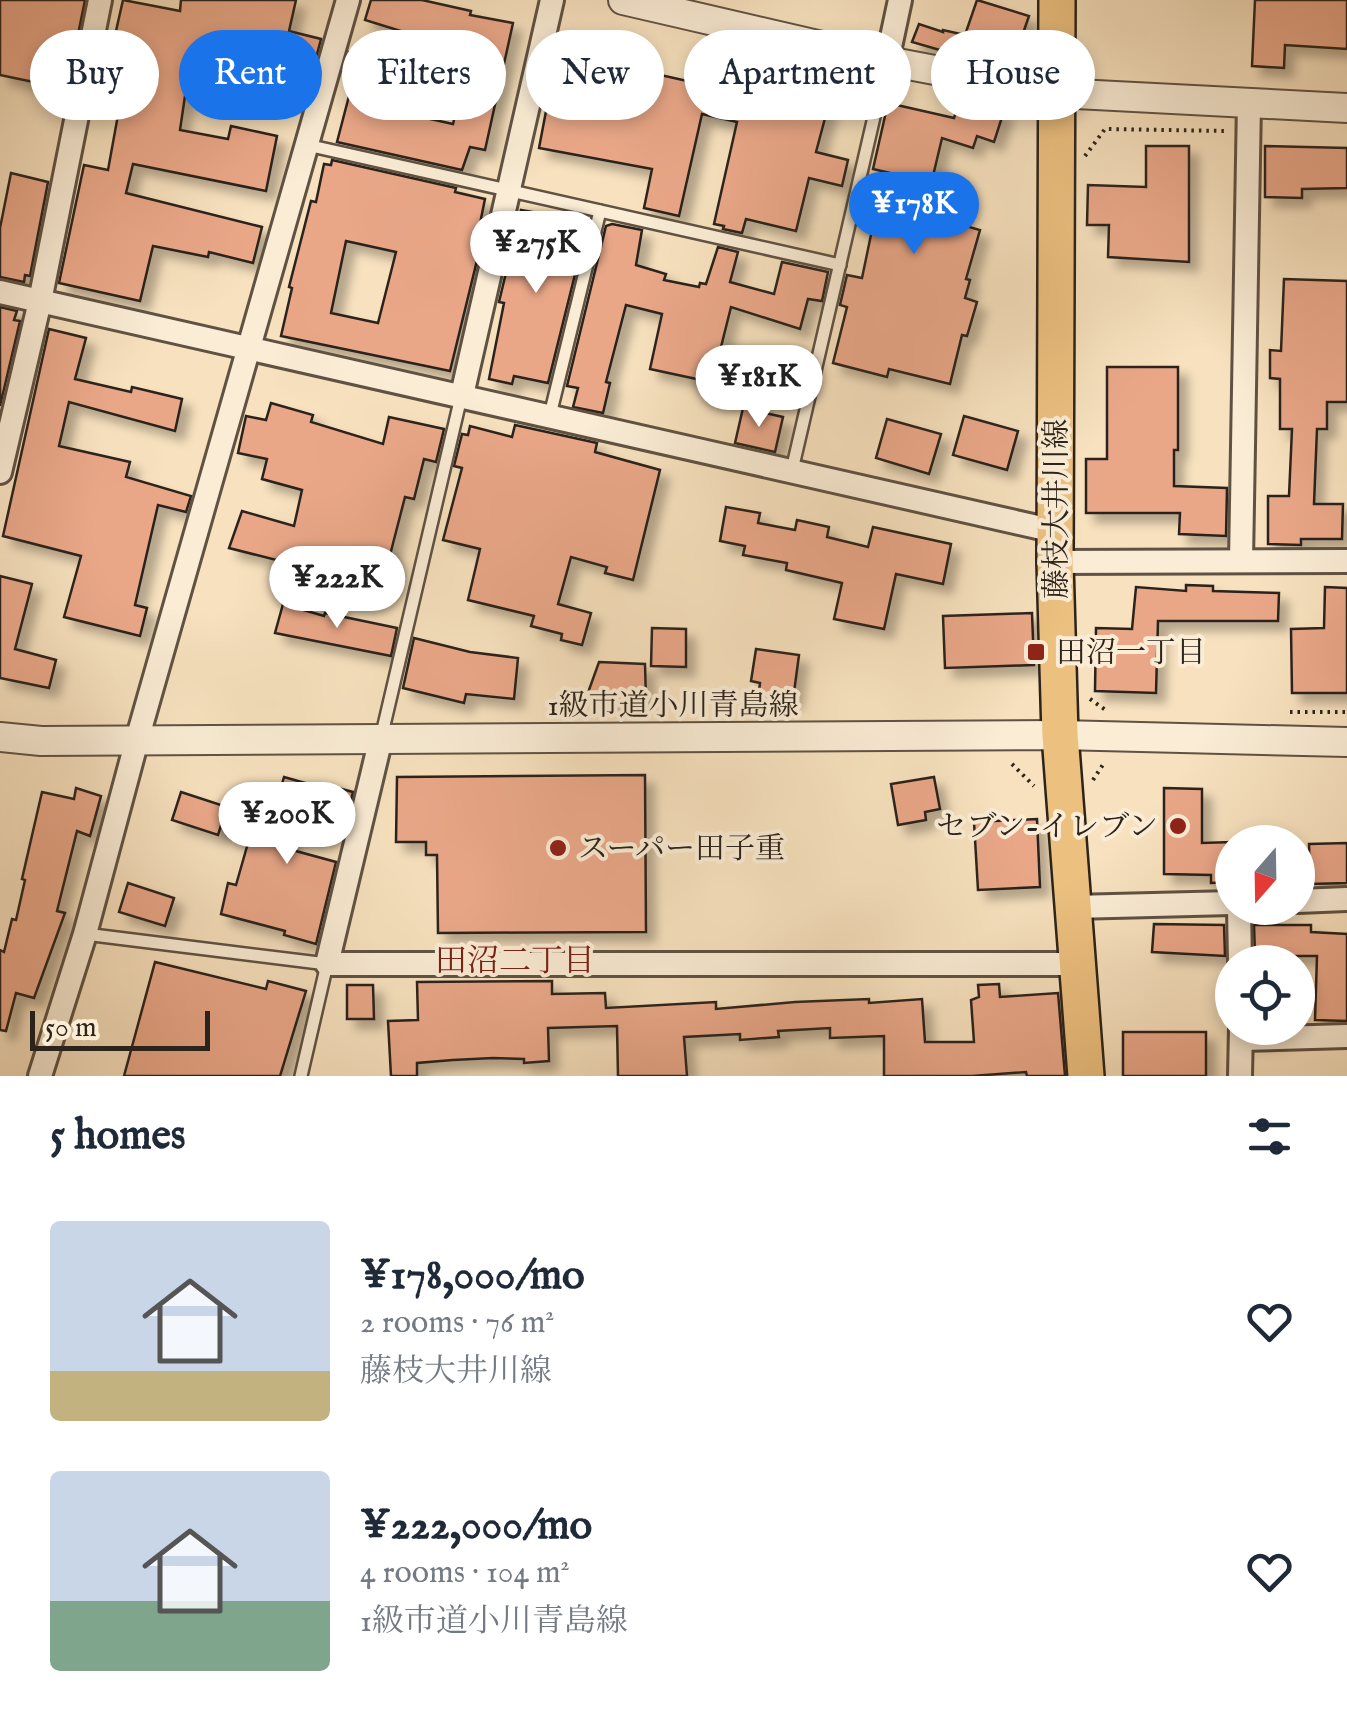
<!DOCTYPE html>
<html lang="en">
<head>
<meta charset="utf-8">
<style>
	:root { --surface:#fff; --page:#f6f6f7; --text:#1f2937; --muted:#747a83; --accent:#1a73e8 }
	body { margin:0; font-family:"IM FELL English","Noto Serif JP",serif; background:var(--page); color:var(--text); height:100vh; display:flex; flex-direction:column; font-size:38px; white-space:nowrap }
	* { box-sizing:border-box; margin:0 }
	p { font-size:32px; color:var(--muted) }
	.icon { flex:none; width:55px; height:55px; fill:none; stroke:currentColor; stroke-width:2; stroke-linecap:round; stroke-linejoin:round }
	.map { position:relative; height:1076px; overflow:hidden }
	.drawer { display:flex; flex-direction:column; background:var(--surface); flex:1 }
	.drawer>* { flex:none }
	.guide { position:absolute; left:30px; top:30px; width:1288px; height:90px; display:flex; gap:20px }
	.needle { width:65px; rotate:200deg }
	.tools { position:absolute; left:1215px; top:825px; display:grid; gap:20px }
	.tools a { display:grid; place-items:center; width:100px; height:100px; border-radius:50%; background:var(--surface); box-shadow:0 5px 15px #0003; font-size:50px }
	.scale { position:absolute; left:30px; bottom:25px; width:180px; box-sizing:border-box; padding-left:10px; border:5px solid #2c231a; border-top:0; font-size:28px; line-height:35px; white-space:nowrap; color:#2c231a; -webkit-text-stroke:8px #faecd5; paint-order:stroke }
	.price { position:absolute; translate:-50% -85px; padding:0 22px; border-radius:35px; background:#fff; color:#222; font-size:32px; line-height:65px; filter:drop-shadow(0 2px 5px #0008) }
	.price::after { content:''; position:absolute; left:50%; top:60px; width:30px; height:22px; margin-left:-15px; background:inherit; clip-path:polygon(0 0,100% 0,50% 100%) }
	.price.selected { background:var(--accent); color:#fff }
	ul { padding:0; list-style:none }
	li { display:flex; align-items:center; gap:30px; height:250px; padding:0 50px }
	li span { display:grid; place-items:center; flex:none; width:280px; height:200px; border-radius:10px; color:#555 }
	li>.icon { margin-inline-start:auto }
	span .icon { width:120px; height:120px; fill:#fffc; stroke-width:1 }
	li b { font-size:42px }
	h2 { display:flex; justify-content:space-between; align-items:center; height:120px; padding:0 50px; font-size:42px }
	.tag { padding:0 35px; border-radius:45px; background:var(--surface); box-shadow:0 5px 15px #0003; font-size:35px; line-height:90px }
	.tag.selected { background:var(--accent); color:#fff }
	.map>svg:first-child { display:block }
</style>
</head>
<body>
<div class="map">
<svg width="1347" height="1076" viewBox="0 0 1347 1076">
	<defs>
		<filter id="shadow"><feDropShadow dx="9" dy="9" stdDeviation="5" flood-color="#0004"/></filter>
	</defs>
	<rect width="100%" height="100%" fill="#f7e1be"/>
	<filter id="stains"><feTurbulence type="fractalNoise" baseFrequency=".002" numOctaves="4"/><feColorMatrix values="0 0 0 0 .2 0 0 0 0 .09 0 0 0 0 .02 0 0 0 .5 -.17"/></filter>
	<radialGradient id="worn" r=".72"><stop offset=".6" stop-color="#630" stop-opacity="0"/><stop offset="1" stop-color="#630" stop-opacity=".3"/></radialGradient>
	<g fill="#e9a788" stroke="#2c231a" stroke-width="2.5" fill-rule="evenodd" filter="url(#shadow)">
		<path d="M 0,0 L 85,0 L 67,89 L 0,75 Z"/>
		<path d="M 123,0 L 180,11 L 181,0 L 296,0 L 289,31 L 321,39 L 311,77 L 260,65 L 260,69 L 191,55 L 180,130 L 228,139 L 231,126 L 277,136 L 266,191 L 133,164 L 126,193 L 262,227 L 253,263 L 209,252 L 208,257 L 153,246 L 140,301 L 59,283 L 84,165 L 108,170 L 122,93 L 110,91 L 119,32 L 116,31 Z"/>
		<path d="M 371,0 L 422,0 L 471,11 L 470,15 L 513,23 L 485,150 L 470,147 L 462,170 L 337,142 L 355,73 L 343,71 L 349,52 L 413,67 L 403,113 L 453,124 L 472,44 L 420,33 L 420,37 L 365,20 Z"/>
		<path d="M 977,0 L 1029,16 L 1020,42 L 1030,45 L 1024,64 L 989,52 L 986,62 L 971,59 L 912,42 L 919,24 L 943,32 L 943,30 L 965,35 Z"/>
		<path d="M 1255,0 L 1347,0 L 1347,49 L 1285,45 L 1284,68 L 1252,66 Z"/>
		<path d="M 555,64 L 623,76 L 625,67 L 696,83 L 697,75 L 747,87 L 751,67 L 759,64 L 771,67 L 777,72 L 773,94 L 828,107 L 816,152 L 848,160 L 842,186 L 809,178 L 796,231 L 746,219 L 742,233 L 723,229 L 724,226 L 714,224 L 737,122 L 702,114 L 679,216 L 644,208 L 652,169 L 539,148 Z"/>
		<path d="M 888,103 L 954,118 L 958,106 L 983,114 L 986,105 L 1004,111 L 994,142 L 977,136 L 973,148 L 942,138 L 924,214 L 980,230 L 966,279 L 970,280 L 965,298 L 977,302 L 967,336 L 962,335 L 950,384 L 889,369 L 887,377 L 833,363 L 847,307 L 840,305 L 847,275 L 862,278 L 872,230 L 881,232 L 894,174 L 873,169 Z"/>
		<path d="M 1146,146 L 1189,146 L 1189,262 L 1108,257 L 1109,225 L 1087,225 L 1088,185 L 1146,187 Z"/>
		<path d="M 1265,146 L 1347,148 L 1347,188 L 1302,189 L 1302,198 L 1265,197 Z"/>
		<path d="M 332,160 L 456,188 L 455,192 L 485,199 L 476,243 L 481,244 L 450,371 L 281,336 L 292,288 L 289,287 L 311,201 L 316,202 L 324,164 L 331,165 ZM 346,241 L 396,252 L 378,323 L 331,313 Z"/>
		<path d="M 11,173 L 48,182 L 30,276 L 25,275 L 24,282 L 0,277 L 0,228 Z"/>
		<path d="M 521,210 L 588,222 L 548,383 L 514,376 L 512,384 L 489,379 L 504,303 L 499,302 Z"/>
		<path d="M 612,224 L 642,230 L 636,265 L 666,274 L 664,280 L 699,287 L 700,283 L 706,284 L 718,247 L 738,252 L 730,282 L 774,294 L 782,262 L 828,272 L 822,301 L 808,299 L 800,329 L 731,307 L 721,347 L 750,353 L 743,389 L 650,369 L 662,314 L 626,305 L 606,382 L 610,383 L 603,413 L 573,407 L 578,388 L 567,386 L 606,226 Z"/>
		<path d="M 1284,279 L 1347,281 L 1347,402 L 1327,402 L 1327,429 L 1317,429 L 1314,504 L 1343,504 L 1342,539 L 1301,539 L 1301,545 L 1268,544 L 1268,496 L 1289,496 L 1292,429 L 1280,429 L 1280,379 L 1270,378 L 1270,350 L 1281,351 Z"/>
		<path d="M 0,307 L 17,311 L 14,320 L 20,321 L 0,406 Z"/>
		<path d="M 49,329 L 86,338 L 75,379 L 131,392 L 132,387 L 182,399 L 175,431 L 69,402 L 59,446 L 130,462 L 126,477 L 191,496 L 186,512 L 158,505 L 135,605 L 147,608 L 140,636 L 64,617 L 81,556 L 3,536 Z"/>
		<path d="M 1107,367 L 1178,367 L 1178,450 L 1174,450 L 1174,486 L 1227,488 L 1226,536 L 1179,534 L 1180,513 L 1086,513 L 1086,459 L 1107,459 Z"/>
		<path d="M 271,403 L 313,415 L 311,422 L 383,444 L 389,417 L 444,429 L 436,462 L 424,459 L 414,499 L 405,497 L 389,559 L 394,560 L 387,588 L 229,548 L 242,511 L 294,526 L 302,490 L 262,479 L 267,459 L 238,453 L 246,416 L 266,420 Z"/>
		<path d="M 743,408 L 783,417 L 775,452 L 735,443 Z"/>
		<path d="M 964,416 L 1018,431 L 1007,470 L 953,455 Z"/>
		<path d="M 887,419 L 941,434 L 929,474 L 876,458 Z"/>
		<path d="M 515,425 L 597,443 L 595,452 L 660,470 L 633,580 L 605,573 L 607,567 L 571,557 L 558,604 L 591,613 L 582,645 L 561,640 L 562,634 L 531,626 L 534,616 L 468,600 L 480,549 L 443,540 L 462,468 L 454,466 L 462,434 L 468,435 L 470,426 L 512,437 Z"/>
		<path d="M 726,507 L 760,513 L 758,523 L 795,530 L 797,520 L 829,527 L 827,537 L 868,547 L 873,527 L 951,544 L 943,584 L 896,574 L 884,629 L 834,619 L 842,583 L 786,570 L 787,563 L 743,555 L 745,546 L 720,541 Z"/>
		<path d="M 0,576 L 32,584 L 15,649 L 56,660 L 49,688 L 0,678 Z"/>
		<path d="M 1186,585 L 1213,586 L 1213,591 L 1279,593 L 1278,621 L 1158,621 L 1156,693 L 1095,691 L 1096,628 L 1132,629 L 1136,587 L 1186,591 Z"/>
		<path d="M 1325,587 L 1347,588 L 1347,693 L 1292,693 L 1291,629 L 1324,628 Z"/>
		<path d="M 283,604 L 324,616 L 325,613 L 397,628 L 391,656 L 275,633 Z"/>
		<path d="M 1032,613 L 1034,665 L 945,668 L 943,616 Z"/>
		<path d="M 652,628 L 686,629 L 686,667 L 651,666 Z"/>
		<path d="M 414,638 L 470,652 L 518,658 L 514,699 L 466,694 L 464,703 L 403,688 Z"/>
		<path d="M 756,649 L 799,655 L 793,700 L 783,699 L 782,704 L 758,700 L 760,683 L 751,681 Z"/>
		<path d="M 599,662 L 645,664 L 646,701 L 585,701 Z"/>
		<path d="M 645,775 L 646,932 L 438,933 L 437,855 L 426,855 L 426,842 L 396,842 L 397,777 Z"/>
		<path d="M 284,777 L 333,791 L 334,787 L 353,792 L 346,821 L 310,811 L 309,815 L 295,811 L 285,848 L 336,862 L 316,944 L 284,935 L 285,931 L 221,914 L 228,883 L 236,885 L 252,829 L 268,833 Z"/>
		<path d="M 934,777 L 940,809 L 925,812 L 926,820 L 898,825 L 891,784 Z"/>
		<path d="M 76,788 L 101,796 L 90,836 L 77,831 L 57,911 L 65,913 L 34,998 L 16,993 L 6,1031 L 0,1030 L 0,950 L 4,952 L 12,919 L 16,920 L 25,880 L 22,879 L 42,792 L 74,799 Z"/>
		<path d="M 1164,788 L 1202,789 L 1202,843 L 1232,842 L 1232,882 L 1211,883 L 1211,875 L 1164,874 Z"/>
		<path d="M 181,792 L 227,807 L 218,835 L 172,820 Z"/>
		<path d="M 1037,819 L 1040,887 L 978,890 L 974,822 Z"/>
		<path d="M 1347,843 L 1347,883 L 1310,884 L 1309,844 Z"/>
		<path d="M 128,883 L 174,898 L 165,926 L 119,912 Z"/>
		<path d="M 1154,924 L 1224,925 L 1225,956 L 1152,952 Z"/>
		<path d="M 1254,925 L 1311,925 L 1311,932 L 1347,934 L 1347,1021 L 1315,1020 L 1317,956 L 1255,956 Z"/>
		<path d="M 155,962 L 266,989 L 268,981 L 306,991 L 280,1076 L 124,1076 Z"/>
		<path d="M 552,981 L 552,994 L 605,993 L 606,1008 L 716,1002 L 716,1009 L 795,1002 L 869,999 L 869,1003 L 922,999 L 925,1042 L 974,1042 L 971,1000 L 979,997 L 978,985 L 999,984 L 1000,997 L 1058,993 L 1065,1076 L 1027,1076 L 1026,1072 L 972,1076 L 884,1076 L 884,1036 L 830,1038 L 830,1028 L 778,1031 L 779,1037 L 740,1040 L 740,1034 L 684,1037 L 687,1076 L 618,1076 L 617,1026 L 548,1028 L 549,1061 L 524,1063 L 524,1059 L 493,1058 L 453,1060 L 417,1063 L 417,1076 L 391,1076 L 388,1021 L 418,1020 L 417,982 Z"/>
		<path d="M 347,985 L 373,985 L 374,1019 L 347,1019 Z"/>
		<rect x="1123" y="1032" width="83" height="44"/>
	</g>
	<g fill="none" stroke-linecap="round" stroke-linejoin="round">
		<g stroke="#5f5243" stroke-width="16">
			<g id="service">
				<path d="M 307,145 L 840,265"/>
				<path d="M 550,415 L 600,211"/>
				<path d="M 792,470 L 887,61"/>
				<path d="M 381,738 L 461,397"/>
				<path d="M 85,934 L 327,964 L 301,1076"/>
			</g>
		</g>
		<g stroke="#5f5243" stroke-width="28">
			<g id="minor">
				<path d="M 887,61 L 900,0"/>
				<path d="M 0,292 L 1055,531"/>
				<path d="M 462,395 L 552,0"/>
				<path d="M 0,472 L 40,301 L 100,0"/>
				<path d="M 1241,561 L 1249,102"/>
				<path d="M 1055,562 L 1347,561"/>
				<path d="M 381,738 L 327,964 L 1077,964"/>
				<path d="M 1298,901 L 1347,899"/>
				<path d="M 1073,907 L 1232,903"/>
				<path d="M 1239,908 L 1240,962"/>
				<path d="M 1241,1039 L 1347,1036"/>
				<path d="M 40,1076 L 85,934 L 137,740 L 348,0"/>
				<path d="M 1240,1076 L 1241,1028"/>
			</g>
		</g>
		<g stroke="#5f5243" stroke-width="32">
			<g id="tertiary">
				<path d="M 623,0 L 887,61 L 1057,93 L 1347,108"/>
				<path d="M 0,737 L 41,741 L 1060,735 L 1347,742"/>
			</g>
		</g>
		<g stroke="#2c231a" stroke-width="40">
			<path id="primary" d="M 1057,0 L 1055,562 L 1060,735 L 1086,1076"/>
		</g>
		<g stroke="#2c231a" stroke-width="4" stroke-dasharray="2.5 5" stroke-linecap="butt">
			<path d="M 1085,156 L 1105,129 L 1227,131"/>
			<path d="M 1090,699 L 1107,711"/>
			<path d="M 1290,712 L 1347,712"/>
			<path d="M 1012,764 L 1034,786"/>
			<path d="M 1093,780 L 1104,763"/>
		</g>
		<use href="#service" stroke="#faecd5" stroke-width="11"/>
		<use href="#minor" stroke="#faecd5" stroke-width="22"/>
		<use href="#tertiary" stroke="#faecd5" stroke-width="28"/>
		<use href="#primary" stroke="#ecc07f" stroke-width="35"/>
	</g>
	<g fill="#8f2418" stroke="#faecd5" stroke-width="4">
		<rect x="1026" y="642" width="20" height="20" rx="5"/>
		<circle cx="1178" cy="826" r="10"/>
		<circle cx="558" cy="848" r="10"/>
	</g>
	<g text-anchor="middle" stroke-width="8" stroke-linejoin="round" paint-order="stroke">
		<g font-size="30" fill="#2c231a" stroke="#faecd5">
			<text transform="translate(1056 509) rotate(-90)" y="10">藤枝大井川線</text>
			<text x="673" y="715">1級市道小川青島線</text>
		</g>
		<g font-size="30" fill="#2c231a" stroke="#faecd5" text-anchor="start">
			<text x="1056" y="662">田沼一丁目</text>
			<text x="1158" y="836" text-anchor="end">セブン-イレブン</text>
			<text x="578" y="858">スーパー田子重</text>
		</g>
		<g font-size="32" fill="#7a1f14" stroke="#faecd5">
			<text x="515" y="971">田沼二丁目</text>
		</g>
	</g>
	<rect width="100%" height="100%" filter="url(#stains)"/>
	<rect width="100%" height="100%" fill="url(#worn)"/>
</svg>
<div class="tools">
<a><svg class="needle" viewBox="-14 -14 28 28"><path d="M0-13l5 13h-10z" fill="#e53935"/><path d="M0 13l5-13h-10z" fill="#747a83"/></svg></a>
<a><svg class="icon" aria-label="locate" viewBox="0 0 24 24"><circle cx="12" cy="12" r="6"/><path d="M12 2v4M12 18v4M2 12h4M18 12h4"/></svg></a>
</div>
<div class="scale">50 m</div>
<b class="price selected" style="left:914px;top:257px">¥178K</b>
<b class="price" style="left:536px;top:296px">¥275K</b>
<b class="price" style="left:759px;top:430px">¥181K</b>
<b class="price" style="left:337px;top:631px">¥222K</b>
<b class="price" style="left:287px;top:867px">¥200K</b>
<div class="guide">
<a class="tag">Buy</a>
<a class="tag selected">Rent</a>
<a class="tag">Filters</a>
<a class="tag">New</a>
<a class="tag">Apartment</a>
<a class="tag">House</a>
</div>
</div>
<section class="drawer">
<h2>5 homes<svg class="icon" aria-label="filters" viewBox="0 0 24 24"><path d="M4 7h16M4 17h16"/><circle cx="9" cy="7" r="2"/><circle cx="15" cy="17" r="2"/></svg></h2>
<ul>
<li><span style="background:linear-gradient(#c9d6e8 75%,#c2b280 0)"><svg class="icon" aria-label="home" viewBox="0 0 24 24"><path d="M3 11l9-7 9 7M6 9v11h12V9"/></svg></span><div><b>¥178,000/mo</b><p>2 rooms · 76 m²</p><p>藤枝大井川線</p></div><svg class="icon" aria-label="heart" viewBox="0 0 24 24"><path d="M12 20l-8-8c-3-5 5-10 8-4 3-6 11-1 8 4z"/></svg></li>
<li><span style="background:linear-gradient(#c9d6e8 65%,#7fa58c 0)"><svg class="icon" aria-label="home" viewBox="0 0 24 24"><path d="M3 11l9-7 9 7M6 9v11h12V9"/></svg></span><div><b>¥222,000/mo</b><p>4 rooms · 104 m²</p><p>1級市道小川青島線</p></div><svg class="icon" aria-label="heart" viewBox="0 0 24 24"><path d="M12 20l-8-8c-3-5 5-10 8-4 3-6 11-1 8 4z"/></svg></li>
</ul>
</section>
</body>
</html>
